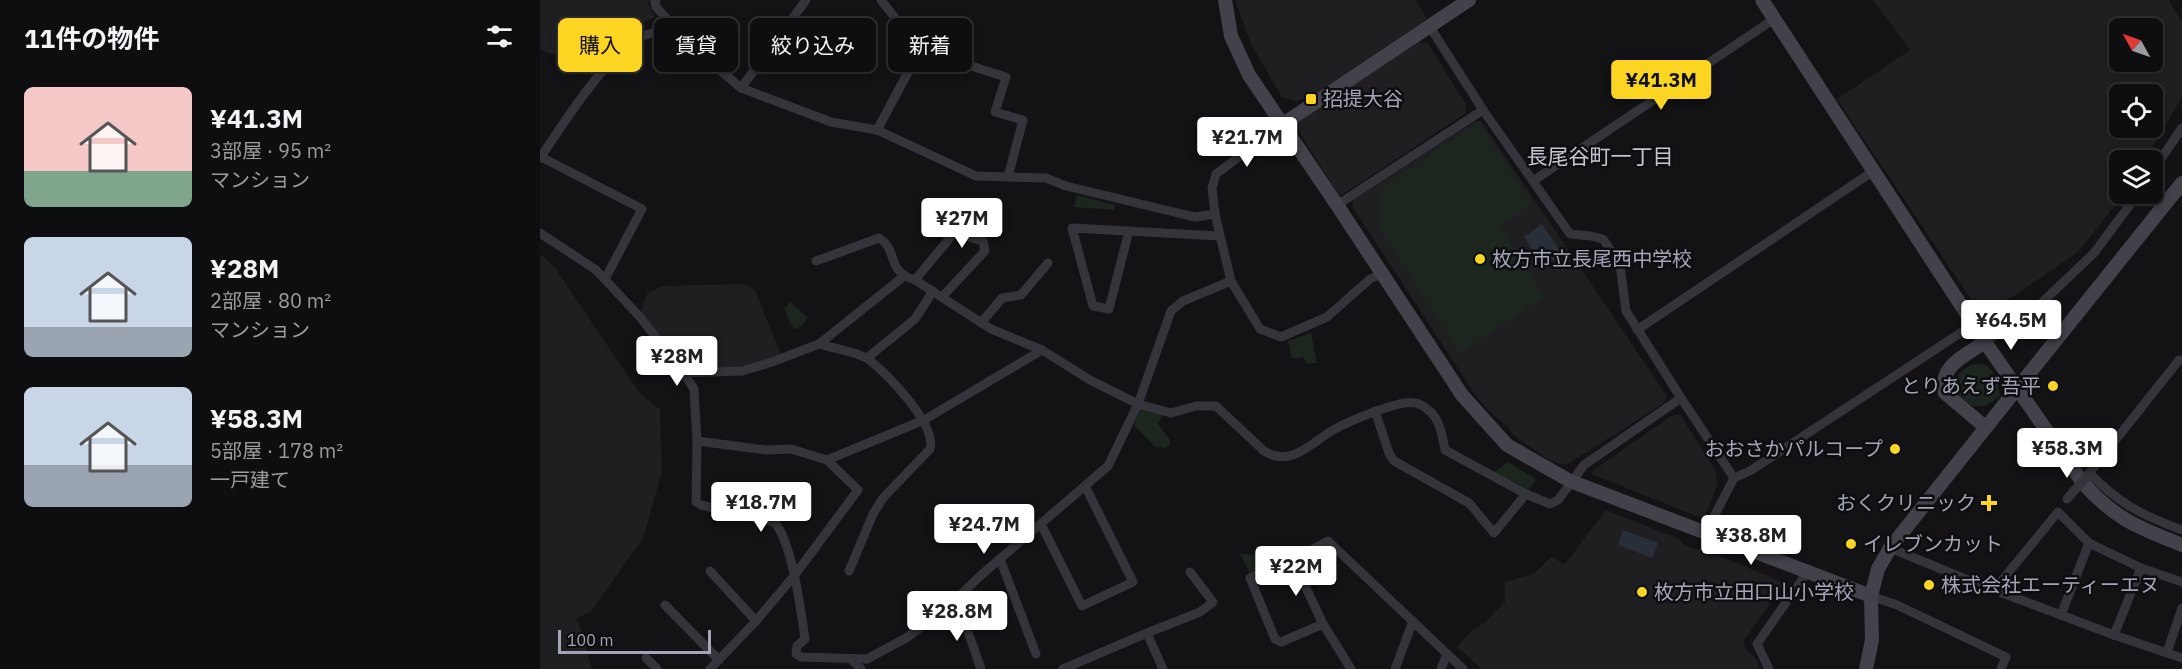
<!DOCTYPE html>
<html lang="ja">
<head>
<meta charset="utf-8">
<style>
	:root { --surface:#0e0e10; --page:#171719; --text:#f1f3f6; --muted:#9b9c9f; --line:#2e2e30; --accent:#fcd523 }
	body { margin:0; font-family:"IBM Plex Sans","Noto Sans JP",sans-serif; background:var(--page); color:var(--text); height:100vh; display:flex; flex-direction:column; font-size:22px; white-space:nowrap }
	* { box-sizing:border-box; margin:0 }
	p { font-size:20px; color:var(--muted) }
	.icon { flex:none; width:33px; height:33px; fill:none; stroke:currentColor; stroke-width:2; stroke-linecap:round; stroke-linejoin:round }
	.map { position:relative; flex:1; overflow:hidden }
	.drawer { display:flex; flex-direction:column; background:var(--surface); width:540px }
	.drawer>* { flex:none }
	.top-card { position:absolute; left:18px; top:18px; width:570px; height:54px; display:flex; gap:12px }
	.needle { width:39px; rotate:310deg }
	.buttons { position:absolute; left:1569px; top:18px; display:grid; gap:12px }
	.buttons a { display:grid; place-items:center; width:54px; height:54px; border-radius:9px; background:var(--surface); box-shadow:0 3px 9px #0003,0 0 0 2px var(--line); font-size:30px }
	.scale { position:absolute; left:18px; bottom:15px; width:153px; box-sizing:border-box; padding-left:6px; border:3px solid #a3a6b6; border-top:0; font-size:16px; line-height:21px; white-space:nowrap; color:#a3a6b6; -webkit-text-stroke:4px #0e0e10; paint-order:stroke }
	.price { position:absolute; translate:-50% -51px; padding:0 14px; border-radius:6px; background:#fff; color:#222; font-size:20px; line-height:39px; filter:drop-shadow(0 2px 3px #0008) }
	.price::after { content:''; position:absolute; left:50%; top:36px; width:18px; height:14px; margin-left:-9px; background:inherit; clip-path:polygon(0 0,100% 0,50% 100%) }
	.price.current { background:var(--accent); color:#111 }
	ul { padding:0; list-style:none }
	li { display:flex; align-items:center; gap:18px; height:150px; padding:0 24px }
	li span { display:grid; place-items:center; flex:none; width:168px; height:120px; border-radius:9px; color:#555 }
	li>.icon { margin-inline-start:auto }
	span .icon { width:72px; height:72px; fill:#fffc; stroke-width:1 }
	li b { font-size:26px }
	h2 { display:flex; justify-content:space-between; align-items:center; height:72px; padding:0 24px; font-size:26px }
	.tag { padding:0 21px; border-radius:9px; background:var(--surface); box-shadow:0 3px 9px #0003,0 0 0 2px var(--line); font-size:21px; line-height:54px }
	.tag.current { background:var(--accent); color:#111 }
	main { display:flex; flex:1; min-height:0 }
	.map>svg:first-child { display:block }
</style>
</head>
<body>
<main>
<section class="drawer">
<h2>11件の物件<svg class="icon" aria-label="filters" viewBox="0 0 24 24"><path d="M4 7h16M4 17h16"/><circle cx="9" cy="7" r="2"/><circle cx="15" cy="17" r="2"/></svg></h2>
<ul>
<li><span style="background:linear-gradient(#f6c9c9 70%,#7fa58c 0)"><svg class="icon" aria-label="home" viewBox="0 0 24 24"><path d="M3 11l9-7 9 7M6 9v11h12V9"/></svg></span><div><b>¥41.3M</b><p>3部屋 · 95 m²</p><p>マンション</p></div></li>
<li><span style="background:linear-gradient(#c9d6e8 75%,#9aa5b1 0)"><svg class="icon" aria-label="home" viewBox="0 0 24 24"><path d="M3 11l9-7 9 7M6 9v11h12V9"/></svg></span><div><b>¥28M</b><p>2部屋 · 80 m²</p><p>マンション</p></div></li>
<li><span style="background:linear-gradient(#c9d6e8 65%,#9aa5b1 0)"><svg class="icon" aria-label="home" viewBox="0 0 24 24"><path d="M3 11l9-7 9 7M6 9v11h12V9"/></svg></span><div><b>¥58.3M</b><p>5部屋 · 178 m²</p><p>一戸建て</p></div></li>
</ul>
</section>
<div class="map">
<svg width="1642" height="669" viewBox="0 0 1642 669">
	<rect width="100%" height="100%" fill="#131315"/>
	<g fill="#1f1f22" fill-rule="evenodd">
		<path d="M 0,0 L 110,0 L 108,4 L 115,17 L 85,32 L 56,68 L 0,50 Z"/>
		<path d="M 695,0 L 876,0 L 887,19 L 777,93 L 757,101 L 742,97 L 712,46 Z"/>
		<path d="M 1333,0 L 1628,0 L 1642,21 L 1642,97 L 1605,160 L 1580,160 L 1580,194 L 1584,194 L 1538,252 L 1443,317 L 1297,99 L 1370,50 ZM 1580,28 L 1612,28 L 1612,62 L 1580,62 ZM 1580,94 L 1612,94 L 1612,128 L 1580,128 Z"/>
		<path d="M 879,42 L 888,44 L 926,104 L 926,113 L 800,196 L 754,124 Z"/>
		<path d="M 935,121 L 941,121 L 1127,396 L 1124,403 L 1028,464 L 1019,464 L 1006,458 L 973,435 L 967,426 L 949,411 L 936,396 L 813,208 L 813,200 Z"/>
		<path d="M 0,254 L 15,268 L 100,394 L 120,409 L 122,472 L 103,538 L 51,612 L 37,618 L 52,669 L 0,669 Z"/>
		<path d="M 205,284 L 215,290 L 241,355 L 196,368 L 148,369 L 101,312 L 107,294 L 121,286 Z"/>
		<path d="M 1140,414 L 1176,472 L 1177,485 L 1165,516 L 1161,518 L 1052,474 L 1054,470 L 1131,416 Z"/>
		<path d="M 1066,510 L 1137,538 L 1144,545 L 1157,550 L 1161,548 L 1245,583 L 1204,640 L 1205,648 L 1218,661 L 1219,669 L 942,669 L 917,647 L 930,632 L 944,623 L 965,602 L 965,582 L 995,573 L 1012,556 L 1024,565 Z"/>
	</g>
	<g fill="#1d251f">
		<path d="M 938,122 L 992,204 L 960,225 L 1004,297 L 920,353 L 840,229 L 840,189 Z"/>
		<path d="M 537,195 L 575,205 L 574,210 L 534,207 Z"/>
		<path d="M 250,302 L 268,318 L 258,329 L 253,328 L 244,309 Z"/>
		<path d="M 771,333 L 777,363 L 766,364 L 764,357 L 752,359 L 748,341 Z"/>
		<path d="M 1433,364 C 1436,364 1440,363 1443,364 C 1455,368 1459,386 1460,396 C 1455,399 1449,405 1443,406 C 1430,410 1413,393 1416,380 C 1418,372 1426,368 1433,364 Z"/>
		<path d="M 601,409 L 623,415 L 618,424 L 630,440 L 630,445 L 625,448 L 615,447 L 594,425 Z"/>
		<path d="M 968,462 L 996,479 L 989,490 L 954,472 Z"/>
		<path d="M 700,554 L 744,556 L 710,573 Z"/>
	</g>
	<g fill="#282f39">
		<path d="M 1002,224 L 1023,255 L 1003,267 L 984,237 Z"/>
		<path d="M 1083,530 L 1118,543 L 1112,558 L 1078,545 Z"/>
	</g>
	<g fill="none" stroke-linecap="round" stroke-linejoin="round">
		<g stroke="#34343a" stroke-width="9">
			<path d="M 116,0 L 115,2 L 116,7 L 150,44 L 201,88 L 291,122 L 337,130 L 436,176 L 506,178 L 526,186 L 638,213 L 655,217 L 675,214"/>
			<path d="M 341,0 L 380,50 L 466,77 L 455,112 L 483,120 L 468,177"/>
			<path d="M 890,27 L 943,110 L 1030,234 L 1051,236 L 1063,239 L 1080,265 L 1086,311 L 1141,398 L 1194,478 L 1210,471 L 1434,324"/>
			<path d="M 201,88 L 266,0"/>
			<path d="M 743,124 L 676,174 L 672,188 L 675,214 L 691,281 L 720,329 L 741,337 L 787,317 L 830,279 L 841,274"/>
			<path d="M 337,130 L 380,50"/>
			<path d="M 1,157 L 102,209 L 65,279"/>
			<path d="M 0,158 C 23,125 72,43 112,33 C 121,30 135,35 144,37"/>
			<path d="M 1612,172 L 1642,128"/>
			<path d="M 993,181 L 1234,19"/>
			<path d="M 797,205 L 943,110"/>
			<path d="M 589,231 L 569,309 L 553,306 L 532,228 L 679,236"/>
			<path d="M 0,233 L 56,270 L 100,317 L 144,373 L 154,389 L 157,441 L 226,450 L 251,449 L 287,460 L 318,490 L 254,576 L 216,621 L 170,669"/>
			<path d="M 276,261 L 339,238 C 359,250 345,271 375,280 L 451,329 L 502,350"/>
			<path d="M 375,280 L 414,233 L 443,241 L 445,251 L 402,297"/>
			<path d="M 441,323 L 462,298 L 481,295 L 508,263"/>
			<path d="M 1097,330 L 1332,172"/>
			<path d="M 1445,342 L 1494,310 L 1554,253 L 1598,194"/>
			<path d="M 279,344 C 292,348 318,352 328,359 C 347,373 397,425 390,449 L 343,498 L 333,514 L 309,571"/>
			<path d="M 327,358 L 375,319 L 393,291"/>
			<path d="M 144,373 L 202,371 L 229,363 L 279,344 L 363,277"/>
			<path d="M 835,411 L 849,453 L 854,461 L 929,503 L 954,533 L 986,494"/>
			<path d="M 157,441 L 156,502 L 161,505 L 234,522 C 252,540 261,612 265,639 L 257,646 L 256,654 L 261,657 L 327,659 L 366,638 L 407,608 L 440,576 L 568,466 L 598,404 L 631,311 L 643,301 L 691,281"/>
			<path d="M 287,460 L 384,420 L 502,350 L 550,380 L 598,404 L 631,413 L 656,406 L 676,406 L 724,451 C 751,468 771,443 793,430 C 807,422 861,399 875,403 C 878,403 885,407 887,409 C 900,418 902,435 905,450 L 986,494 L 1010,504 L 1018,500 L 1044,465 L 1141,398"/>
			<path d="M 1549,473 C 1580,504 1601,515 1642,530"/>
			<path d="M 1547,476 L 1639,360"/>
			<path d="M 501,524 L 542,606 L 593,582 L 545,486"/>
			<path d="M 1166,532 L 1194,478"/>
			<path d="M 1350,548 L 1433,582 L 1574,635 L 1642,658"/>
			<path d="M 460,559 L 496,654"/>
			<path d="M 753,560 L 783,624 L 811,669"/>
			<path d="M 170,571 L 216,621"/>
			<path d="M 1454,590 L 1518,512 L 1549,543 L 1601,568 L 1642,582"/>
			<path d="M 1331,596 L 1357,605 L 1466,657 L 1461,669"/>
			<path d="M 125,605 L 179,660"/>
			<path d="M 409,607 L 426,626 L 441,669"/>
			<path d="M 1521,615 L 1549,543"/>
			<path d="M 783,624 L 741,642 L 735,639 L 710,578 L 753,560 L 788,541 L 923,669"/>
			<path d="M 607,633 L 660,612 L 673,602 L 650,572"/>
			<path d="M 1574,635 L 1601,568"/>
			<path d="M 1627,652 L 1642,608"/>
			<path d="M 106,658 L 117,669"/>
			<path d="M 312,660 L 321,669"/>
			<path d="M 523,669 L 607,633 L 623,669"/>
			<path d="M 855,669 L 873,621"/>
			<path d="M 901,669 L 907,654"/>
			<path d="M 1229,669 L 1217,644 L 1268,571"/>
		</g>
		<g stroke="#41424a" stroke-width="14">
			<path d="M 685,0 L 691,36 L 709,75 L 797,205 L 922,395 L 967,445 L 1030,481 L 1331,596"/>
			<path d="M 1222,0 L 1445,342 L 1543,483 C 1576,520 1598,527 1642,545"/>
			<path d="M 743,124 L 929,0"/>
			<path d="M 1445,342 C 1426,355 1398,366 1405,393 L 1445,427"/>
			<path d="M 1484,380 L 1642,183"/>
			<path d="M 1326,669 L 1332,640 L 1331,596 L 1338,569 L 1350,548 L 1467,401"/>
		</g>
		<path stroke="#34343a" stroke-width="9" d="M 1527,499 L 1547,476"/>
		<path stroke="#41424a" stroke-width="14" d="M 1467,401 L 1484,380"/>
	</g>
	<g fill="#fcd523" stroke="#0e0e10" stroke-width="2">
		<rect x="765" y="93" width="12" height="12" rx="3"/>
		<circle cx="940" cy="259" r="6"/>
		<circle cx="1513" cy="386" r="6"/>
		<circle cx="1355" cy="449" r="6"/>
		<path d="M1446 494h6v6h6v6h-6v6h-6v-6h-6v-6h6z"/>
		<circle cx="1311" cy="544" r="6"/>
		<circle cx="1389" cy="585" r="6"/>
		<circle cx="1102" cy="592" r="6"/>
	</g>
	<g text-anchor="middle" stroke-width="5" stroke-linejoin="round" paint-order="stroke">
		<g font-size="20" fill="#a3a6b6" stroke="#0e0e10" text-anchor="start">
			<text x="783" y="106">招提大谷</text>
			<text x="952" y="266">枚方市立長尾西中学校</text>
			<text x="1501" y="393" text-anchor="end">とりあえず吾平</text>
			<text x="1343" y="456" text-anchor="end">おおさかパルコープ</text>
			<text x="1436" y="510" text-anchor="end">おくクリニック</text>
			<text x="1323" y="551">イレブンカット</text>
			<text x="1401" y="592">株式会社エーティーエヌ</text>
			<text x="1114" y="599">枚方市立田口山小学校</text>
		</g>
		<g font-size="21" fill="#c5c6d2" stroke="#0e0e10">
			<text x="1060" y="164">長尾谷町一丁目</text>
		</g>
	</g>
</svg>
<div class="buttons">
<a><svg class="needle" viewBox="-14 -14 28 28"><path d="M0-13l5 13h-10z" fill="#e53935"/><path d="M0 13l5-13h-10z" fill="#9b9c9f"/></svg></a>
<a><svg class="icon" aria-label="locate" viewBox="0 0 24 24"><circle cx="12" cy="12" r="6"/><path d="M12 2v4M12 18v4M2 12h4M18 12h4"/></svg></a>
<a><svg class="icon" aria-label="layers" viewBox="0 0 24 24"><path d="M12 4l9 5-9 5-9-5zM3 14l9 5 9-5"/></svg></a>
</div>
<div class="scale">100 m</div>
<b class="price current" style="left:1121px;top:111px">¥41.3M</b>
<b class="price" style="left:707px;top:168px">¥21.7M</b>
<b class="price" style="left:422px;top:249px">¥27M</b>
<b class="price" style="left:1471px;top:351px">¥64.5M</b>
<b class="price" style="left:137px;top:387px">¥28M</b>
<b class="price" style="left:1527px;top:479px">¥58.3M</b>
<b class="price" style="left:221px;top:533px">¥18.7M</b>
<b class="price" style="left:444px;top:555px">¥24.7M</b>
<b class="price" style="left:1211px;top:566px">¥38.8M</b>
<b class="price" style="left:756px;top:597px">¥22M</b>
<b class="price" style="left:417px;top:642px">¥28.8M</b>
<div class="top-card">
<a class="tag current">購入</a>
<a class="tag">賃貸</a>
<a class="tag">絞り込み</a>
<a class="tag">新着</a>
</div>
</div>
</main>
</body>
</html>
